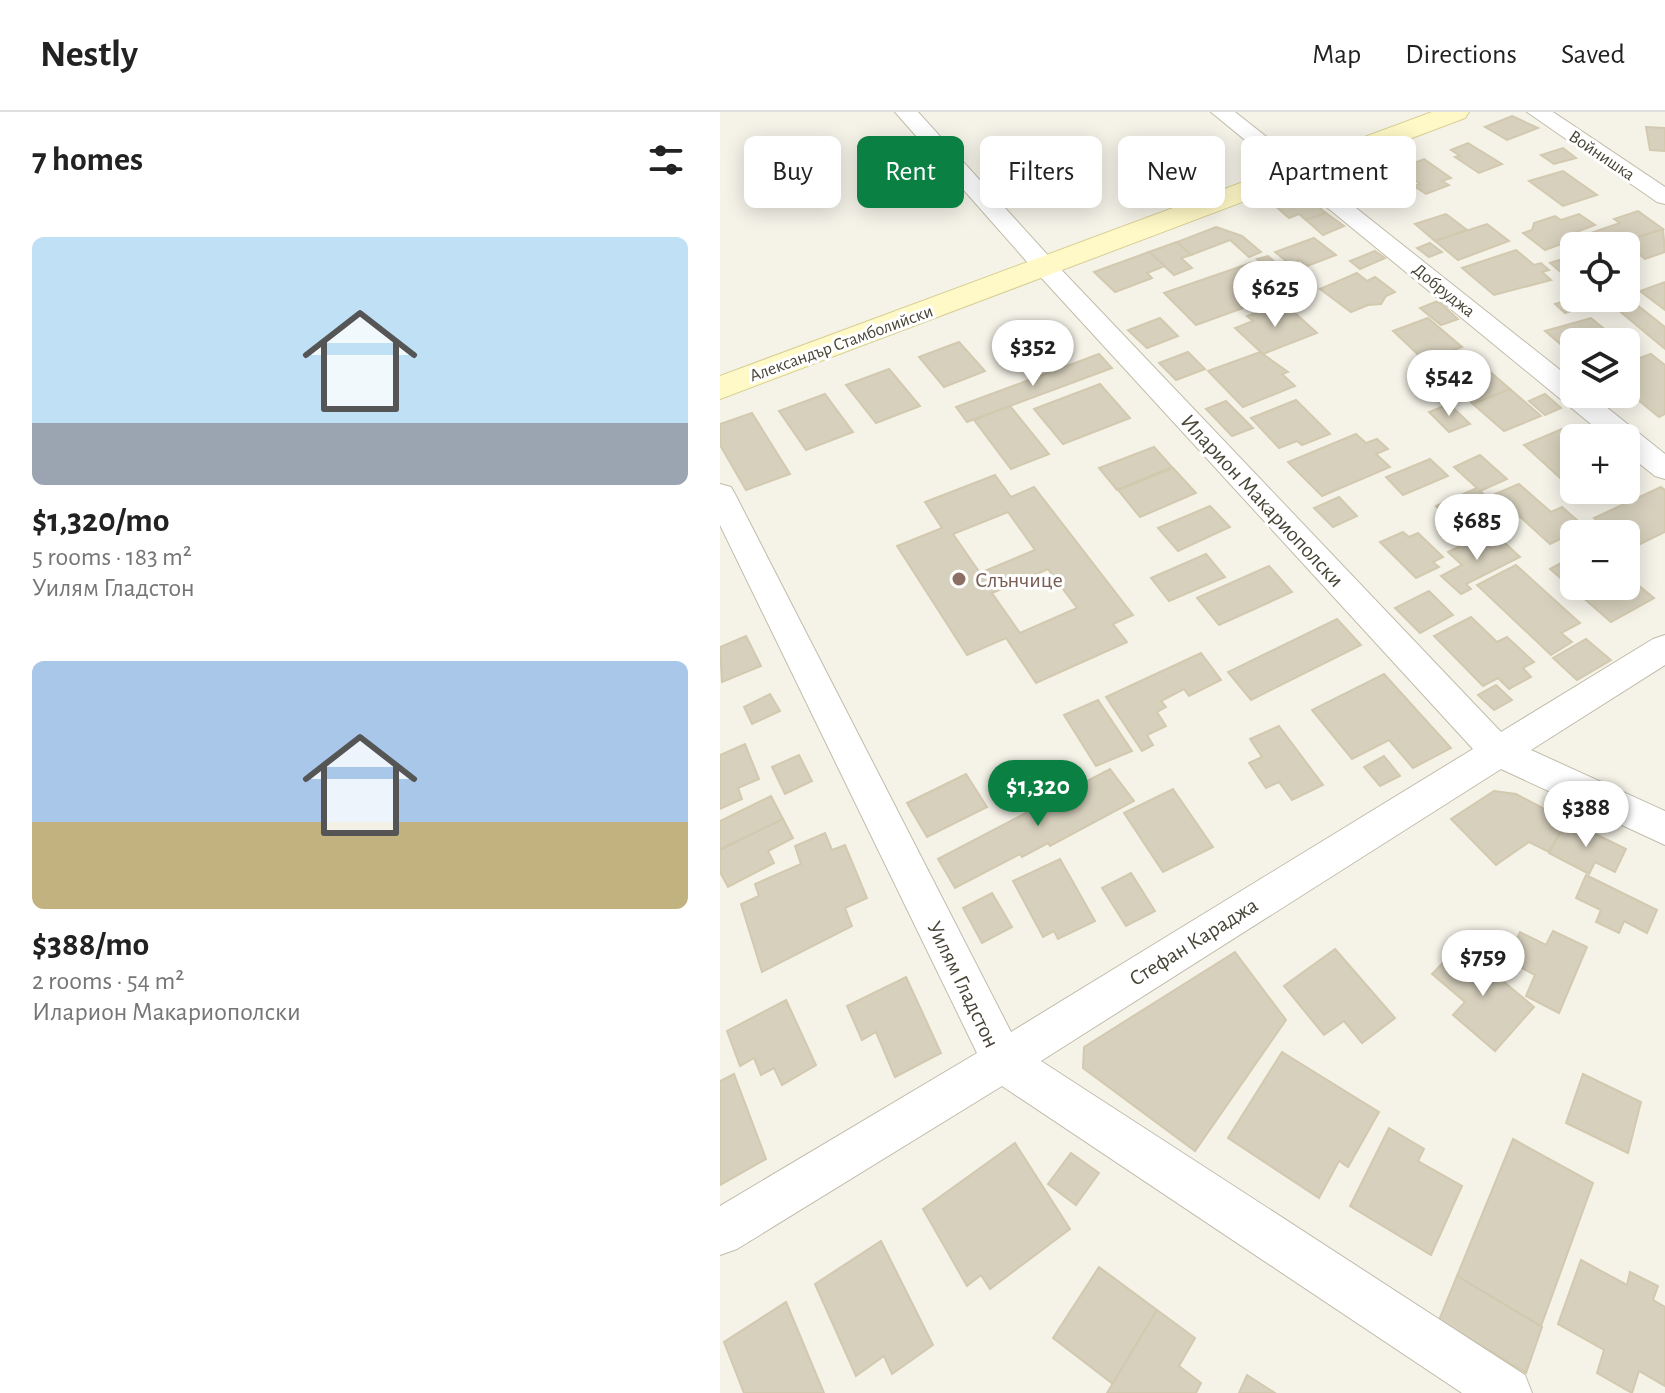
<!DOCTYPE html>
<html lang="en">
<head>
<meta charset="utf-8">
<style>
	:root { --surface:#fff; --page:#f2f2f2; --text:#222; --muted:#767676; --line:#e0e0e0; --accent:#0b8043 }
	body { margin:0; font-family:"Alegreya Sans",sans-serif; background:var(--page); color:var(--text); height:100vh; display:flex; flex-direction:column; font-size:30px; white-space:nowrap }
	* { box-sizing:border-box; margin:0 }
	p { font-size:26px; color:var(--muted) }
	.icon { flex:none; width:44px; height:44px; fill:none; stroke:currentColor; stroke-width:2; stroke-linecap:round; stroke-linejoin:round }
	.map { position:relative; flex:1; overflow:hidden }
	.side { display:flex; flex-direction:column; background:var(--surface); width:720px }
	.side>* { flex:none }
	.top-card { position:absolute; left:24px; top:24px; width:760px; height:72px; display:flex; gap:16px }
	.buttons { position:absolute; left:840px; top:120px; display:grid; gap:16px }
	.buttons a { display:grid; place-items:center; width:80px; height:80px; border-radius:12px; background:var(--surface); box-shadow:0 4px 20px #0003; font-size:40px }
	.price { position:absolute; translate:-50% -68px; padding:0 18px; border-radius:28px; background:#fff; color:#222; font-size:26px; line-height:52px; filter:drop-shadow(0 2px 4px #0008) }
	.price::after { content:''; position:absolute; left:50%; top:48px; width:24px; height:18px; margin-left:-12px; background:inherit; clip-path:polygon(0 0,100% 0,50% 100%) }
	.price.active { background:var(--accent); color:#fff }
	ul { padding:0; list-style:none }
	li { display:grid; align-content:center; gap:16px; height:424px; padding:0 32px }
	li span { display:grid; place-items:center; height:248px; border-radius:12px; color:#555 }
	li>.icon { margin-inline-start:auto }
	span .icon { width:144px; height:144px; fill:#fffc; stroke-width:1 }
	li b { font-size:34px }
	h2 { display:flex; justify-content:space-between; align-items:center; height:96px; padding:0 32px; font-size:34px }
	.pill { padding:0 28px; border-radius:12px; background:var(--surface); box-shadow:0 4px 20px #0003; font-size:28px; line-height:72px }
	.pill.active { background:var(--accent); color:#fff }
	header { display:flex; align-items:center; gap:48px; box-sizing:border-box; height:112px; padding:0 40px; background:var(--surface); border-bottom:2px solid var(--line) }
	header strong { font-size:38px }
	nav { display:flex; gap:44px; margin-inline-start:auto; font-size:28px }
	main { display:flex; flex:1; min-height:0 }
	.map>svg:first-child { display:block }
</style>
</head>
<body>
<header>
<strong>Nestly</strong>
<nav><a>Map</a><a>Directions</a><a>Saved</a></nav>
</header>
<main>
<section class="side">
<h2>7 homes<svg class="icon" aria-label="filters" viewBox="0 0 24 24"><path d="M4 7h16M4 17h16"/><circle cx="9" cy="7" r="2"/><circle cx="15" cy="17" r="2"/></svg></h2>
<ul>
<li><span style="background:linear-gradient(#bfe0f5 75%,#9aa5b1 0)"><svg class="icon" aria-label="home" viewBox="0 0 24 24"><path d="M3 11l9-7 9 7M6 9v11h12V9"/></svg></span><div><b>$1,320/mo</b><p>5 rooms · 183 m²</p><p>Уилям Гладстон</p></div></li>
<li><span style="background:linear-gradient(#a9c7e8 65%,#c2b280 0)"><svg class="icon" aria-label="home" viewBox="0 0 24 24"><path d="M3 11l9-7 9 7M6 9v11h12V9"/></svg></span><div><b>$388/mo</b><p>2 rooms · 54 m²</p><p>Иларион Макариополски</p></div></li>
</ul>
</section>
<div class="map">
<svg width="945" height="1281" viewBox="0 0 945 1281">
	<rect width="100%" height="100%" fill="#f5f3e8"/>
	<g fill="#d7d0bd" stroke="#d2c9af" stroke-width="2" fill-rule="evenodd">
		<path d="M 792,4 L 818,16 L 787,28 L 765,15 Z"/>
		<path d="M 926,15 L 945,16 L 945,39 L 930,38 Z"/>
		<path d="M 748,31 L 782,52 L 759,61 L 735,45 L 740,44 L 731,38 Z"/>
		<path d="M 843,36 L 856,46 L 834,52 L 821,43 Z"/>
		<path d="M 704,47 L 731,66 L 722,69 L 729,73 L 706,82 L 694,74 L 700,72 L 678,57 Z"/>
		<path d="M 843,59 L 877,83 L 843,94 L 809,69 Z"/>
		<path d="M 663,66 L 686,83 L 662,91 L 640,74 Z"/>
		<path d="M 583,83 L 606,101 L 586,108 L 579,102 L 569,106 L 554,93 Z"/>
		<path d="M 918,99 L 943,117 L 892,134 L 870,134 L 859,125 L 900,111 L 894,107 Z"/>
		<path d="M 606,101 L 624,114 L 603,123 L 586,108 Z"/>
		<path d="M 726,102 L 747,118 L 715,129 L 695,112 Z"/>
		<path d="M 859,102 L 875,113 L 843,125 L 849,129 L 825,138 L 803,121 L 812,118 L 814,111 L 835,104 L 841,108 Z"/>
		<path d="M 767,112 L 789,129 L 738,148 L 715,129 Z"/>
		<path d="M 496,115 L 522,124 L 541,140 L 529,145 L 510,128 L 471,143 L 457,130 Z"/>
		<path d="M 943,117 L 945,140 L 925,147 L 903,130 Z"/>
		<path d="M 594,126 L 616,143 L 587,154 L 580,148 L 570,152 L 555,140 Z"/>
		<path d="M 457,130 L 471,143 L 461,146 L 472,156 L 454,163 L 429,140 Z"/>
		<path d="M 710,131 L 722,140 L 709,145 L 697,136 Z"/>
		<path d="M 796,138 L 814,153 L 821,151 L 829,158 L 822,160 L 831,168 L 774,183 L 742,156 Z"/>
		<path d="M 655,139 L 665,146 L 640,157 L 630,149 Z"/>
		<path d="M 429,140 L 445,154 L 427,161 L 432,166 L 395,180 L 374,160 Z"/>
		<path d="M 548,144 L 580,172 L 569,176 L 537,147 Z"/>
		<path d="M 852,144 L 854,145 L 854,171 L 830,151 Z"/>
		<path d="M 531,151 L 564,181 L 476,213 L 444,181 Z"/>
		<path d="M 637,161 L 647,169 L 655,165 L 675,180 L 666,184 L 661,192 L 648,193 L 631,200 L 600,177 Z"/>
		<path d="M 945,170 L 945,198 L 920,179 Z"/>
		<path d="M 907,185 L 945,215 L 945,237 L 890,191 Z"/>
		<path d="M 855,186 L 860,186 L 868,193 L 845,201 L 835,192 Z"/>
		<path d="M 718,189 L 738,207 L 721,213 L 700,196 Z"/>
		<path d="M 564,191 L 597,221 L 543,242 L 515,216 L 533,209 L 527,204 Z"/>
		<path d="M 440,206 L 458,224 L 427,236 L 408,218 Z"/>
		<path d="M 708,206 L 742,235 L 705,249 L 673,219 Z"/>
		<path d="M 871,206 L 889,221 L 854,230 L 854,233 L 845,236 L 825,219 Z"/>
		<path d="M 889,221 L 900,230 L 863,230 Z"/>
		<path d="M 239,230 L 265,259 L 224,275 L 199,245 Z"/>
		<path d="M 468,240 L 485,257 L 456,268 L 439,251 Z"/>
		<path d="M 540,240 L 568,260 L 562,262 L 575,274 L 523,295 L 488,259 Z"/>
		<path d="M 379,242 L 392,256 L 247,310 L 236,295 Z"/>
		<path d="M 931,242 L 945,253 L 945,302 L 939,305 L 917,287 L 906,291 L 895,282 L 906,282 L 906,251 Z"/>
		<path d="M 761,252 L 790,277 L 753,292 L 725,265 Z"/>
		<path d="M 169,257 L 200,294 L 156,311 L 126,273 Z"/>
		<path d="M 380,272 L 410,306 L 343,332 L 314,297 Z"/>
		<path d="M 790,277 L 821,304 L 784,319 L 753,292 Z"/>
		<path d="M 105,282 L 133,320 L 86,338 L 59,299 Z"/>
		<path d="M 825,282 L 841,296 L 825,303 L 809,289 Z"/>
		<path d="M 576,288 L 610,322 L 582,333 L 577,329 L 559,336 L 531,306 Z"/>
		<path d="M 506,289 L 533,316 L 512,324 L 486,297 Z"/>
		<path d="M 729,292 L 750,312 L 729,320 L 709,300 Z"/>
		<path d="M 290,294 L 329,342 L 291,357 L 254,308 Z"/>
		<path d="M 32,301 L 70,362 L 26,378 L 0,333 L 0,312 Z"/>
		<path d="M 842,317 L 854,328 L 854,372 L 849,374 L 804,333 Z"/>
		<path d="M 636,322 L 646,331 L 657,327 L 668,337 L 656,342 L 670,355 L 602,384 L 568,350 Z"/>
		<path d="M 434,335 L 452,355 L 397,378 L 379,356 Z"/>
		<path d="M 760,343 L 787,367 L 760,379 L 788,405 L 747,424 L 716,394 L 757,376 L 734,355 Z"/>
		<path d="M 710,347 L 728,364 L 683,383 L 666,365 Z"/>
		<path d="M 453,356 L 476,381 L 420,405 L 398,378 Z"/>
		<path d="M 275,363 L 291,385 L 314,375 L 413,503 L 393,512 L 407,530 L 316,571 L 286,526 L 247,543 L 177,434 L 222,416 L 205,390 ZM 288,400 L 315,438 L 260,461 L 233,422 ZM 328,457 L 357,496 L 300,521 L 272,481 Z"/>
		<path d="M 799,372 L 831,400 L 842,395 L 865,415 L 830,432 L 775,382 Z"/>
		<path d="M 941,375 L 945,378 L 945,420 L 908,438 L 906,422 L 874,422 L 886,417 L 874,406 Z"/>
		<path d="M 619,385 L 637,404 L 613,415 L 594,396 Z"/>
		<path d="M 490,394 L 510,415 L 458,439 L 438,416 Z"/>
		<path d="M 683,420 L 689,425 L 698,421 L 723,445 L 713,450 L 719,455 L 696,466 L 660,430 Z"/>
		<path d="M 758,425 L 771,436 L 784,430 L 800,445 L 746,472 L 751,477 L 741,482 L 721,464 L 742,453 L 728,440 Z"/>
		<path d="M 486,442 L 505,465 L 449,489 L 431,466 Z"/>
		<path d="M 854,444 L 854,474 L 906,474 L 906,463 L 934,486 L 891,510 L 830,457 Z"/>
		<path d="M 796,453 L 860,511 L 841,521 L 852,530 L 831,543 L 757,473 Z"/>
		<path d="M 549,454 L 572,480 L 499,513 L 477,486 Z"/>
		<path d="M 709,479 L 733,503 L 700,521 L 675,496 Z"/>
		<path d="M 751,505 L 777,530 L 787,525 L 814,550 L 803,556 L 811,565 L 789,577 L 778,566 L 763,574 L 714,524 Z"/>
		<path d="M 617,507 L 641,533 L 531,588 L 508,560 Z"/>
		<path d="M 26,524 L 41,554 L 2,570 L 0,535 Z"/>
		<path d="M 866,527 L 891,548 L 857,568 L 833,546 Z"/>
		<path d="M 481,541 L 501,568 L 469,584 L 464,577 L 441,589 L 446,595 L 437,600 L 446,614 L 427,623 L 433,633 L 422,639 L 386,585 Z"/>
		<path d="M 664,562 L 731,636 L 693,656 L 669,628 L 632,647 L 592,598 Z"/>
		<path d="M 776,573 L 792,588 L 774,598 L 758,583 Z"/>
		<path d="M 50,582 L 60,599 L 32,612 L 24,595 Z"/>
		<path d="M 378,588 L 412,639 L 376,654 L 344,603 Z"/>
		<path d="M 559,614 L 603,673 L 572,688 L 559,670 L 546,676 L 529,651 L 542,645 L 530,627 Z"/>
		<path d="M 25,632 L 39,667 L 18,676 L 22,687 L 0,697 L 0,643 Z"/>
		<path d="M 79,643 L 92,669 L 65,682 L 52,655 Z"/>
		<path d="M 664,644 L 680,664 L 660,674 L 644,655 Z"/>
		<path d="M 390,657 L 414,689 L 330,734 L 328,731 L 302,745 L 300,742 L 235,776 L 218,747 Z"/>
		<path d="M 246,662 L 267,695 L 207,725 L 187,691 Z"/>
		<path d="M 453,677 L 493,735 L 443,760 L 404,701 Z"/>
		<path d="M 774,679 L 796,682 L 847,709 L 829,740 L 809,730 L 776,753 L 731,707 Z"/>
		<path d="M 51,684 L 63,707 L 0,737 L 0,709 Z"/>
		<path d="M 63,707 L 73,726 L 48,739 L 54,751 L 8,775 L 0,760 L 0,738 Z"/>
		<path d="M 847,708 L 906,737 L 895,760 L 875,750 L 869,762 L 829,741 Z"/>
		<path d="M 105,721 L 112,738 L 125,733 L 147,786 L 125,796 L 132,814 L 42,860 L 21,792 L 39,784 L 35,772 L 81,752 L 75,734 Z"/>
		<path d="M 340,747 L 375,809 L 338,827 L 334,819 L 323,825 L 293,769 Z"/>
		<path d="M 411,761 L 435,799 L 406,814 L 382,776 Z"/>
		<path d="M 866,763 L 937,798 L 927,821 L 904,809 L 899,821 L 876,810 L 881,798 L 856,786 Z"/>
		<path d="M 272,781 L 292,815 L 262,831 L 243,796 Z"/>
		<path d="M 833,819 L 867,835 L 839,901 L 806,884 L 815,863 L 787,848 L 800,820 L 826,833 Z"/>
		<path d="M 740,833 L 814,895 L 775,939 L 733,903 L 745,890 L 712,862 Z"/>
		<path d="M 615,837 L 675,906 L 642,931 L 624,909 L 604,923 L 564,874 Z"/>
		<path d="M 515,840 L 566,908 L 475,1039 L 363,956 L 364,935 Z"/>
		<path d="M 186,865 L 221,941 L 175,965 L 156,920 L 142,928 L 127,894 Z"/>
		<path d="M 66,888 L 96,953 L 62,973 L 54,956 L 41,963 L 34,946 L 20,954 L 7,919 Z"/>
		<path d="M 562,940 L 659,1000 L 628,1055 L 619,1049 L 599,1086 L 508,1026 Z"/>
		<path d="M 14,962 L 46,1047 L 0,1073 L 0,969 Z"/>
		<path d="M 863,962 L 921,990 L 908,1041 L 846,1011 Z"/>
		<path d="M 669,1016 L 704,1037 L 698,1049 L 742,1074 L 711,1143 L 630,1094 Z"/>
		<path d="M 793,1027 L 873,1071 L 821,1214 L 737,1164 Z"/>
		<path d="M 295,1031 L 350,1117 L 270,1177 L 261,1163 L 247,1174 L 203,1097 Z"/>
		<path d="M 351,1041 L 379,1061 L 356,1093 L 328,1072 Z"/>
		<path d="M 161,1129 L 213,1233 L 172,1262 L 164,1244 L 136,1264 L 95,1172 Z"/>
		<path d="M 861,1148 L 907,1173 L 910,1160 L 938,1174 L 933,1188 L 945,1195 L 945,1274 L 919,1259 L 912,1281 L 877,1261 L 884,1238 L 838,1212 Z"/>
		<path d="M 379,1155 L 437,1198 L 393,1272 L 333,1226 Z"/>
		<path d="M 737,1164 L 822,1215 L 806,1261 L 719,1208 Z"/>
		<path d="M 66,1190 L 104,1281 L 24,1281 L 4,1230 Z"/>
		<path d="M 437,1198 L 475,1226 L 459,1254 L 481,1271 L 476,1281 L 387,1281 Z"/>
		<path d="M 527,1263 L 555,1281 L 519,1281 Z"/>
	</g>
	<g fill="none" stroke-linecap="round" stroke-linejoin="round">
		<g stroke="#c1bcaa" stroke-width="2">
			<g id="minor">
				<path d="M 175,0 L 198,0 L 334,150 L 781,620 L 933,527 L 945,523 L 945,553 L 811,638 L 945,699 L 945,733 L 781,657 L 321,949 L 805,1263 L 812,1281 L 742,1281 L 282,974 L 17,1137 L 0,1143 L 0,1094 L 257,941 L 0,413 L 0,372 L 11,375 L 15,382 L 291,920 L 753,637 L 316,160 Z"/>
				<path d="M 491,0 L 515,0 L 854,269 L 854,282 L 870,282 L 945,342 L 945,367 L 935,364 L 906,341 L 906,326 L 888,326 Z"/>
				<path d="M 807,0 L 833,0 L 945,75 L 945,92 L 937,90 Z"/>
			</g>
		</g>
		<g stroke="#d7cf96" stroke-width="2">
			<path id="secondary" d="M 712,0 L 749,0 L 745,6 L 0,287 L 0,264 Z"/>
		</g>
		<use href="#minor" fill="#fff" fill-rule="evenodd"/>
		<use href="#secondary" fill="#fff9c7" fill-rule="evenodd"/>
	</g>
	<circle fill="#8d6e63" stroke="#fff" stroke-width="3" cx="239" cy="467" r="8"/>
	<g text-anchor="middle" stroke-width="6" stroke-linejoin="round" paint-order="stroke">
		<g font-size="18" fill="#484436" stroke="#fff">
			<text transform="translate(882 43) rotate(34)" y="6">Войнишка</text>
			<text transform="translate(724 178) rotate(39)" y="6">Добруджа</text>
			<text transform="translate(121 231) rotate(-20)" y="6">Александър Стамболийски</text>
		</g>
		<g font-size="22" fill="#484436" stroke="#fff">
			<text transform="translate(543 388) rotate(47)" y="8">Иларион Макариополски</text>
			<text transform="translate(473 829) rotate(-32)" y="8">Стефан Караджа</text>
			<text transform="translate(244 872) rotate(64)" y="8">Уилям Гладстон</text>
		</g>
		<g font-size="22" fill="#785e54" stroke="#fff" text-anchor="start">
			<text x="255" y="475">Слънчице</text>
		</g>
	</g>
</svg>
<div class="buttons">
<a><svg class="icon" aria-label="locate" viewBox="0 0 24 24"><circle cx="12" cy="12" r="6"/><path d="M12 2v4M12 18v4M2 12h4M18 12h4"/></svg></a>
<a><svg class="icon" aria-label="layers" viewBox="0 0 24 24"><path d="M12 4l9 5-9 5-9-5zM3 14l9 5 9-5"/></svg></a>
<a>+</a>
<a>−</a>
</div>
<b class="price" style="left:555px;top:217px">$625</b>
<b class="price" style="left:313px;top:276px">$352</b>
<b class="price" style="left:729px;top:306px">$542</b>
<b class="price" style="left:757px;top:450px">$685</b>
<b class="price active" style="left:318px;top:716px">$1,320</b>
<b class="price" style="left:866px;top:737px">$388</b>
<b class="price" style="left:763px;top:886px">$759</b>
<div class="top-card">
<a class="pill">Buy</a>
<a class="pill active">Rent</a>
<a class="pill">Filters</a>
<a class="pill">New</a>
<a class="pill">Apartment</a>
</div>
</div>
</main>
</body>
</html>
